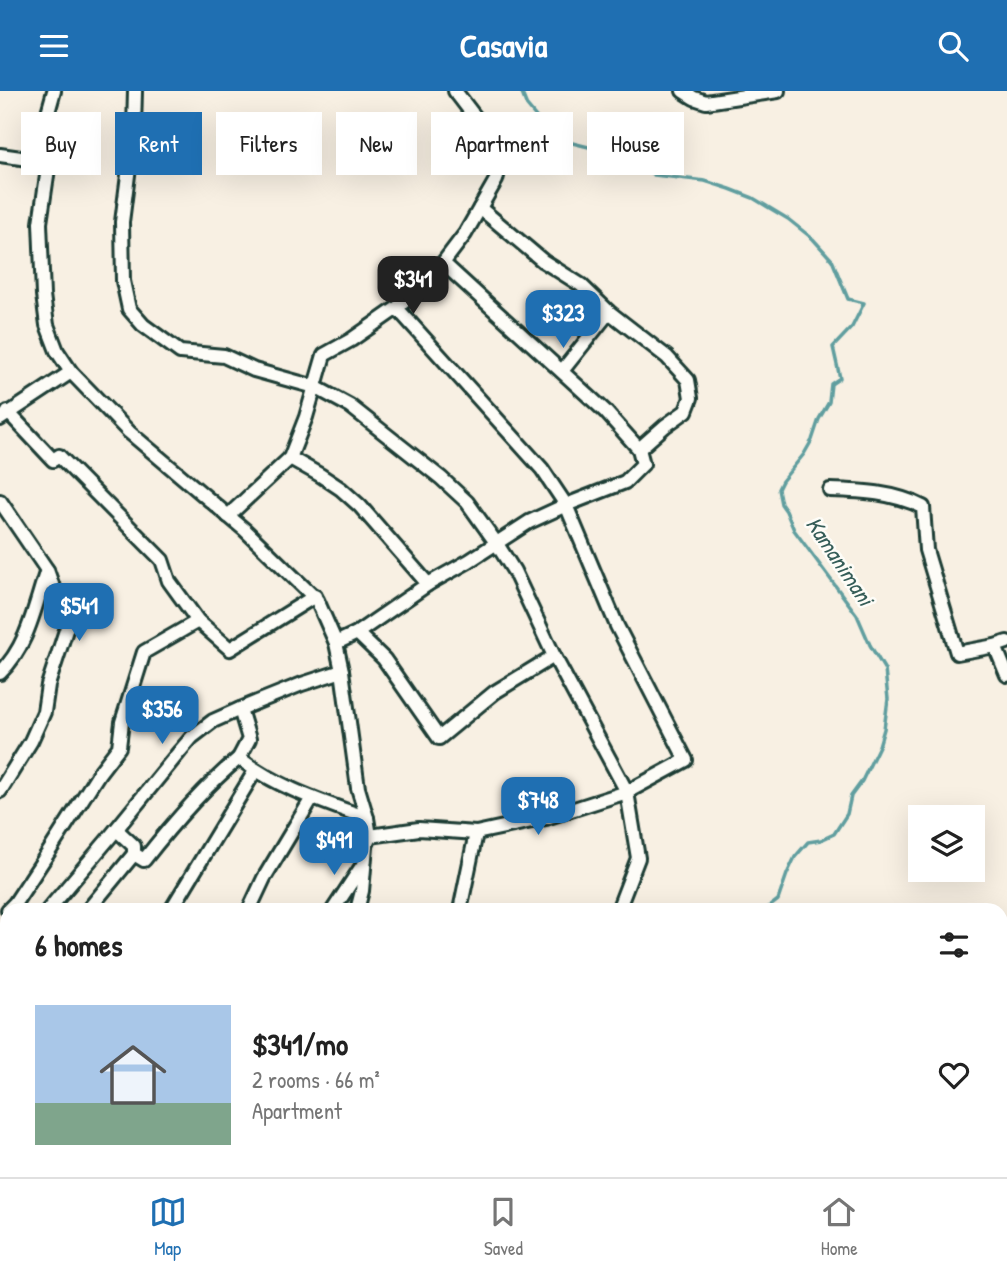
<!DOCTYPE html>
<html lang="en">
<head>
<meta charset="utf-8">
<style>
	:root { --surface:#fff; --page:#f2f2f2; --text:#222; --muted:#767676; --line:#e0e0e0; --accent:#1f6fb2 }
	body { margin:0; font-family:"Patrick Hand",sans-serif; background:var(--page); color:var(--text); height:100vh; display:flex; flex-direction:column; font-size:26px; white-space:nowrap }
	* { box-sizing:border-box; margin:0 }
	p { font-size:23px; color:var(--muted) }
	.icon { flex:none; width:38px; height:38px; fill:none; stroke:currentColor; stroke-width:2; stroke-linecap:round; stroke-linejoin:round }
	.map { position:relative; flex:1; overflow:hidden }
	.side { position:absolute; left:0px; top:812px; width:1008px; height:275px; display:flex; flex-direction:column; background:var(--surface); border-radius:21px 21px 0 0; box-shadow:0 7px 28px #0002 }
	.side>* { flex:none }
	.top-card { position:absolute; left:21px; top:21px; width:966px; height:63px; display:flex; gap:14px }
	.buttons { position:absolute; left:908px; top:714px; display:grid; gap:14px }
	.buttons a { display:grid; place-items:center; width:77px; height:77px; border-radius:0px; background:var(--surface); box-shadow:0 7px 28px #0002; font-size:35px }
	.price { position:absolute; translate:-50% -60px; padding:0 16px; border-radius:14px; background:var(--accent); color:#fff; font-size:23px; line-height:46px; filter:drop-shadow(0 2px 4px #0008) }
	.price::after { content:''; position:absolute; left:50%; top:42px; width:21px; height:16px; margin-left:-10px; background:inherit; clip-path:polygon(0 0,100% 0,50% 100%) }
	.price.active { background:#222; color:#fff }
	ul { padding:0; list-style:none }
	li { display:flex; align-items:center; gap:21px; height:175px; padding:0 35px }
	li+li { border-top:2px solid var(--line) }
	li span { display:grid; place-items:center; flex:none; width:196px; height:140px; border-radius:0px; color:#555 }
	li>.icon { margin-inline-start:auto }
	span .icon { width:84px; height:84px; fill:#fffc; stroke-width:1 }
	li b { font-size:30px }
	h2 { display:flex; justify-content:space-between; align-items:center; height:84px; padding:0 35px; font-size:30px }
	.chip { padding:0 24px; border-radius:0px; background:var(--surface); box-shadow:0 7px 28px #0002; font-size:24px; line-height:63px }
	.chip.active { background:var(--accent); color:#fff }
	header { display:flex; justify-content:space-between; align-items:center; height:91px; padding:0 35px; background:var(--accent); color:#fff; font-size:32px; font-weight:700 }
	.tab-bar { display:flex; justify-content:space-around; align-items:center; height:98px; border-top:2px solid var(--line); background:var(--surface); font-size:19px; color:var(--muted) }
	.tab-bar a { display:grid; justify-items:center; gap:4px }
	.tab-bar .active { color:var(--accent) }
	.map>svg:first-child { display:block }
</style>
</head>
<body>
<header><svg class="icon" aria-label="menu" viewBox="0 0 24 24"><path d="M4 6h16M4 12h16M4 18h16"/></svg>Casavia<svg class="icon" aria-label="search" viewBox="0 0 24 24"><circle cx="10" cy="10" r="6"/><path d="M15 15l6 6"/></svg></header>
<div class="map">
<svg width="1007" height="1086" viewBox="0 0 1007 1086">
	<rect width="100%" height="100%" fill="#f8f0e3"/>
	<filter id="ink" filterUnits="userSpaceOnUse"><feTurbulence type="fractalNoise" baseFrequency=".0143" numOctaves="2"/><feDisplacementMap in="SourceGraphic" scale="14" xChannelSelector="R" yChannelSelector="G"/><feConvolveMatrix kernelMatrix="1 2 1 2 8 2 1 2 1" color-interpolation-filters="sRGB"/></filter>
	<g filter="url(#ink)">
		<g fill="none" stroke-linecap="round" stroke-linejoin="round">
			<g stroke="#619e9f" stroke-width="3.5">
				<path d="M 521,0 L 527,15 L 542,33 L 556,48 L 613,62 L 634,70 L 654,84 L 705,90 L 730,98 L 753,107 L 788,128 L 813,148 L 832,169 L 848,208 L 864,212 L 852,236 L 833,256 L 840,287 L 831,293 L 829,311 L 819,328 L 812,349 L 804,363 L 782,390 L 778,398 L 781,413 L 786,420 L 794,439 L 857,524 L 870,554 L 885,579 L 888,608 L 884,638 L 879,655 L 862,690 L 851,705 L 847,723 L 834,743 L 821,749 L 808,751 L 795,766 L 787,783 L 778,809 L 765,819"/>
				<path d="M 840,1086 L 845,1080"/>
			</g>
			<g stroke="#1f3d34" stroke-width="18">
				<g id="minor">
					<path d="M 54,0 L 47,25 L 49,71 L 40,132 L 43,204 L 47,234 L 57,260 L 71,281 L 129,341 L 245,439 L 317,509 L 336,552 L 342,580 L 358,697 L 367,727 L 370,745 L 366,755 L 362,800 L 357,819"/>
					<path d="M 135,0 L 134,37 L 122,131 L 123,190 L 129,218 L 143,234 L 180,261 L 224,265 L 254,279 L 315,296 L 350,315 L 441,387 L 467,411 L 497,453 L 514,480 L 554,565 L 627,701 L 638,767 L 618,819"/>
					<path d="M 683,0 L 694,7 L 706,11 L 778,0"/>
					<path d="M 0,64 L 49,71"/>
					<path d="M 480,117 L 543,170 L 581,194 L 609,221 L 667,266 L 688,289 L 691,307 L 686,320 L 665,335 L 639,358"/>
					<path d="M 562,280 L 609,221"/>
					<path d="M 8,321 L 53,369 L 59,365 L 162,469 L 169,490 L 198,530 L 230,558 L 315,505"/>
					<path d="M 0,328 L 71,281"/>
					<path d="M 290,367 L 320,384 L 341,398 L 360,415 L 428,493"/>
					<path d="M 830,399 C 862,400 893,401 923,416 L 926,459 L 957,562 L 995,555 L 1007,551"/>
					<path d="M 0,410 L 47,479 L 67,536 L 48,594 L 44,621 L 31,650 L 0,700"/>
					<path d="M 228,425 L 290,367 L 306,326 L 324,264 L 351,249 L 397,217 L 416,200 L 443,172 L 465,143 L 496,89 L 500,73 L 484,38 L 455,0"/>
					<path d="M 357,542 L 384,568 L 439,647 L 495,601 L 554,565"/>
					<path d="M 336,552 L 357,542 L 428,493 L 469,470 L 529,431 L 566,414 L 625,391 L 643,373 L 639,358 L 605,320 L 443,172"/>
					<path d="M 995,555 L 1007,584"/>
					<path d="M 0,582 C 28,555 35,514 47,479"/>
					<path d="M 240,618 L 249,648 L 239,667 C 276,696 323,711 367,727"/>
					<path d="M 370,745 L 419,738 L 476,742 L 546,727 L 627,701 L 686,669 L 617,535 L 566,414 L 542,378 L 397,217"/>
					<path d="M 134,763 L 144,769 C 173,732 203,697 239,667"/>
					<path d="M 8,819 L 15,812 L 50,759 L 99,682 L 119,656 L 122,631 L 144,561 L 198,530"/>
					<path d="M 48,819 L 110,746 L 180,660 L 192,646 L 213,630 L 240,618 L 302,593 L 342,580"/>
					<path d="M 88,819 L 134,763 L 134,755 L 120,742 L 118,737"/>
					<path d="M 171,819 L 255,680"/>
					<path d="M 249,819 L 264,787 L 312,707"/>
					<path d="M 333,819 L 362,775"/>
					<path d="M 460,819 L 476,742"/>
					<path d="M 0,874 L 7,866"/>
					<path d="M 0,915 L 7,910"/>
					<path d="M 1001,936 L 1007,941"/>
					<path d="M 0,991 L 7,988"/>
					<path d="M 0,1064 L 7,1060"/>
					<path d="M 322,1080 L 326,1086"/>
					<path d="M 419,1080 L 422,1086"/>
					<path d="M 144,1086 L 156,1080"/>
					<path d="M 223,1086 L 227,1080"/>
				</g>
			</g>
			<use href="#minor" stroke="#fdfcf7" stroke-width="12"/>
		</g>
	</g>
	<g text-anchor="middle" stroke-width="5" stroke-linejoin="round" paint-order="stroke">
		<g font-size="23" font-style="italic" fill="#355d58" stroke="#fdfcf7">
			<text transform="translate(840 470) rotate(56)" y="8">Kamanimani</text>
		</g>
	</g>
</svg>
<div class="buttons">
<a><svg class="icon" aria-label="layers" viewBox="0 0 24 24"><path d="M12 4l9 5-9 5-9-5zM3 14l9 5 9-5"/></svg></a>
</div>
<b class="price active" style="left:413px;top:225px">$341</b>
<b class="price" style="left:563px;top:259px">$323</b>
<b class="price" style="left:79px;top:552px">$541</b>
<b class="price" style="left:162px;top:655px">$356</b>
<b class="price" style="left:538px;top:746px">$748</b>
<b class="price" style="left:334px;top:786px">$491</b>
<div class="top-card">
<a class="chip">Buy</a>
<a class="chip active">Rent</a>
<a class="chip">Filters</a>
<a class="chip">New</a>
<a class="chip">Apartment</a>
<a class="chip">House</a>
</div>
<section class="side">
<h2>6 homes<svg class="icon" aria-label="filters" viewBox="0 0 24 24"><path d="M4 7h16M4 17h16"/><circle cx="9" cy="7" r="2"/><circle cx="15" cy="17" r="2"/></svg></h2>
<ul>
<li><span style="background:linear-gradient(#a9c7e8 70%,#7fa58c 0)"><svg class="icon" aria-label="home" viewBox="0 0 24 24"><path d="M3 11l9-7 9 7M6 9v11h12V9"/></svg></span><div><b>$341/mo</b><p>2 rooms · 66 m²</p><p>Apartment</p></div><svg class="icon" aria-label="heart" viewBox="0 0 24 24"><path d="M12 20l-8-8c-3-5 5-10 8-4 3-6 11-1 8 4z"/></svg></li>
</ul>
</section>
</div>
<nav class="tab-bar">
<a class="active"><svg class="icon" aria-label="map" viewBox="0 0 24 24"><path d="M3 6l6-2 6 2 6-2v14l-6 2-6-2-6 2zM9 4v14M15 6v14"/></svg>Map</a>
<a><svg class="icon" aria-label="saved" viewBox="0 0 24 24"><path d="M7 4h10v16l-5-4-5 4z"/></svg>Saved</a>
<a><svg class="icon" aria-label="home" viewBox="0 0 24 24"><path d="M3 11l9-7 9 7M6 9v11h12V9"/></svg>Home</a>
</nav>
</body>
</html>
